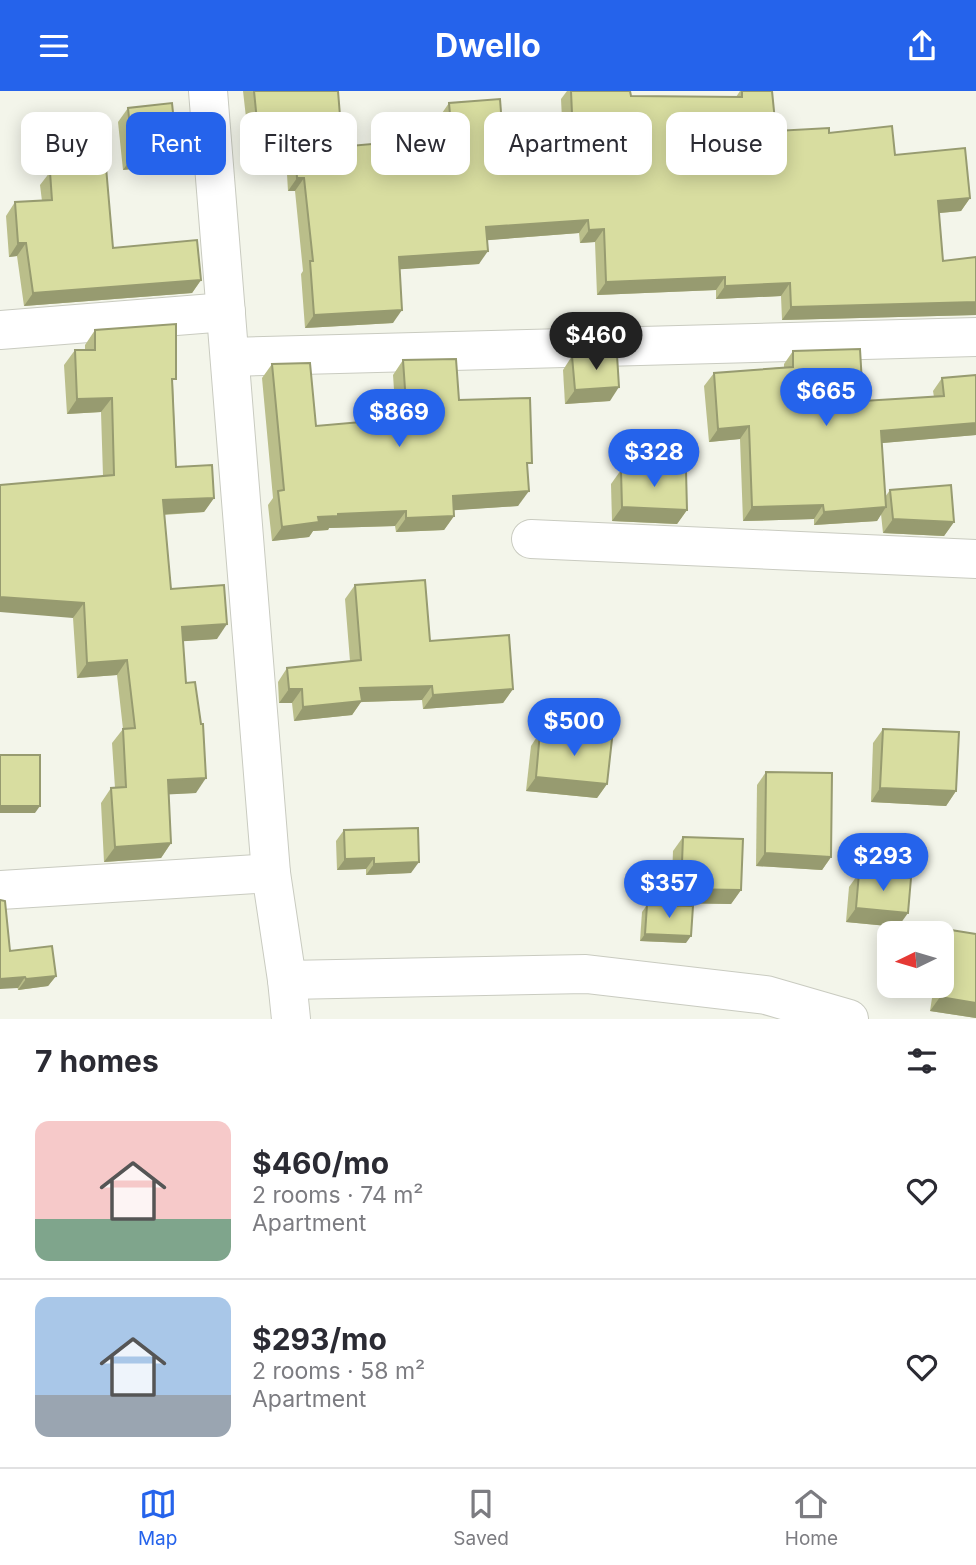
<!DOCTYPE html>
<html lang="en">
<head>
<meta charset="utf-8">
<style>
	:root { --surface:#fff; --page:#f2f2f3; --text:#2b2b33; --muted:#7c7c81; --line:#e1e1e2; --accent:#2563eb }
	body { margin:0; font-family:Inter,sans-serif; background:var(--page); color:var(--text); height:100vh; display:flex; flex-direction:column; font-size:26px; white-space:nowrap }
	* { box-sizing:border-box; margin:0 }
	p { font-size:23px; color:var(--muted) }
	.icon { flex:none; width:38px; height:38px; fill:none; stroke:currentColor; stroke-width:2; stroke-linecap:round; stroke-linejoin:round }
	.map { position:relative; height:928px; overflow:hidden }
	.panel { display:flex; flex-direction:column; background:var(--surface); flex:1 }
	.panel>* { flex:none }
	.top-card { position:absolute; left:21px; top:21px; width:934px; height:63px; display:flex; gap:14px }
	.needle { width:46px; rotate:265deg }
	.buttons { position:absolute; left:877px; top:830px; display:grid; gap:14px }
	.buttons a { display:grid; place-items:center; width:77px; height:77px; border-radius:14px; background:var(--surface); box-shadow:0 4px 18px #0003; font-size:35px }
	.price { position:absolute; translate:-50% -60px; padding:0 16px; border-radius:24px; background:var(--accent); color:#fff; font-size:23px; line-height:46px; filter:drop-shadow(0 2px 4px #0008) }
	.price::after { content:''; position:absolute; left:50%; top:42px; width:21px; height:16px; margin-left:-10px; background:inherit; clip-path:polygon(0 0,100% 0,50% 100%) }
	.price.on { background:#222; color:#fff }
	ul { padding:0; list-style:none }
	li { display:flex; align-items:center; gap:21px; height:175px; padding:0 35px }
	li+li { border-top:2px solid var(--line) }
	li span { display:grid; place-items:center; flex:none; width:196px; height:140px; border-radius:14px; color:#555 }
	li>.icon { margin-inline-start:auto }
	span .icon { width:84px; height:84px; fill:#fffc; stroke-width:1 }
	li b { font-size:30px }
	h2 { display:flex; justify-content:space-between; align-items:center; height:84px; padding:0 35px; font-size:30px }
	.chip { padding:0 24px; border-radius:14px; background:var(--surface); box-shadow:0 4px 18px #0003; font-size:24px; line-height:63px }
	.chip.on { background:var(--accent); color:#fff }
	header { display:flex; justify-content:space-between; align-items:center; height:91px; padding:0 35px; background:var(--accent); color:#fff; font-size:32px; font-weight:700 }
	.tabs { display:flex; justify-content:space-around; align-items:center; height:98px; border-top:2px solid var(--line); background:var(--surface); font-size:19px; color:var(--muted) }
	.tabs a { display:grid; justify-items:center; gap:4px }
	.tabs .on { color:var(--accent) }
	.map>svg:first-child { display:block }
</style>
</head>
<body>
<header><svg class="icon" aria-label="menu" viewBox="0 0 24 24"><path d="M4 6h16M4 12h16M4 18h16"/></svg>Dwello<svg class="icon" aria-label="share" viewBox="0 0 24 24"><path d="M12 15V3M7 8l5-5 5 5M5 13v7h14v-7"/></svg></header>
<div class="map">
<svg width="976" height="928" viewBox="0 0 976 928">
	<rect width="100%" height="100%" fill="#f3f5ea"/>
	<g fill="none" stroke-linecap="round" stroke-linejoin="round">
		<g stroke="#c9cbc0" stroke-width="40">
			<g id="minor">
				<path d="M 0,239 L 226,221"/>
				<path d="M 230,266 L 976,246"/>
				<path d="M 531,448 L 976,468"/>
				<path d="M 0,799 L 271,782"/>
				<path d="M 287,889 L 586,883 L 766,904 L 849,928"/>
			</g>
		</g>
		<g stroke="#c9cbc0" stroke-width="40">
			<path id="major" d="M 208,0 L 271,782 L 287,889 L 291,928"/>
		</g>
		<use href="#minor" stroke="#fff" stroke-width="38"/>
		<use href="#major" stroke="#fff" stroke-width="38"/>
	</g>
	<g fill="#babe8a">
		<path d="M 243,0 L 338,0 L 341,37 L 350,55 L 442,47 L 440,25 L 449,12 L 505,74 L 564,69 L 561,8 L 567,0 L 630,0 L 631,5 L 736,6 L 740,0 L 772,0 L 776,40 L 829,42 L 895,64 L 970,107 L 961,120 L 939,122 L 943,170 L 976,166 L 976,224 L 782,229 L 781,205 L 716,208 L 716,199 L 597,204 L 595,151 L 580,152 L 579,142 L 487,149 L 479,173 L 400,178 L 393,232 L 305,237 L 301,183 L 303,180 L 295,100 L 288,100 L 285,50 L 249,53 Z"/>
		<path d="M 128,17 L 177,60 L 167,74 L 123,79 L 118,31 Z"/>
		<path d="M 50,81 L 113,157 L 201,189 L 192,202 L 24,215 L 17,165 L 9,166 L 6,125 L 15,111 L 42,110 L 40,94 Z"/>
		<path d="M 95,239 L 173,292 L 176,376 L 214,407 L 204,421 L 164,424 L 171,498 L 217,548 L 183,550 L 186,592 L 196,702 L 169,703 L 171,752 L 161,767 L 104,771 L 101,712 L 111,697 L 115,697 L 112,652 L 123,638 L 117,584 L 77,587 L 73,527 L 103,385 L 101,321 L 67,323 L 64,274 L 75,259 L 85,259 L 85,254 Z"/>
		<path d="M 793,260 L 863,310 L 934,306 L 933,300 L 942,287 L 976,284 L 976,344 L 882,352 L 885,406 L 890,399 L 954,431 L 944,445 L 883,442 L 881,423 L 877,430 L 814,434 L 814,428 L 743,430 L 740,348 L 709,351 L 704,295 L 714,282 L 784,276 L 784,273 Z"/>
		<path d="M 572,265 L 610,310 L 565,313 L 563,279 Z"/>
		<path d="M 403,269 L 459,309 L 528,378 L 518,415 L 453,419 L 454,425 L 444,439 L 396,441 L 395,435 L 329,437 L 328,439 L 313,440 L 309,446 L 272,450 L 268,414 L 273,407 L 262,287 L 272,273 L 316,335 L 396,328 L 393,284 Z"/>
		<path d="M 621,379 L 687,419 L 677,433 L 612,430 L 611,393 Z"/>
		<path d="M 355,494 L 430,550 L 513,598 L 503,612 L 423,618 L 422,609 L 361,611 L 352,624 L 294,630 L 292,612 L 279,612 L 278,591 L 287,577 L 350,570 L 345,508 Z"/>
		<path d="M 883,638 L 956,700 L 946,715 L 871,711 L 873,652 Z"/>
		<path d="M 540,641 L 607,693 L 597,707 L 526,700 L 531,655 Z"/>
		<path d="M 766,681 L 831,766 L 822,779 L 756,775 L 757,694 Z"/>
		<path d="M 344,739 L 411,782 L 366,784 L 366,778 L 337,779 L 336,750 Z"/>
		<path d="M 683,746 L 741,799 L 731,813 L 671,812 L 673,760 Z"/>
		<path d="M 859,782 L 898,836 L 846,831 L 849,796 Z"/>
		<path d="M 647,814 L 686,852 L 640,850 L 642,821 Z"/>
		<path d="M 951,839 L 976,843 L 976,927 L 930,920 L 934,894 L 942,894 L 942,852 Z"/>
		<path d="M 10,860 L 56,885 L 48,895 L 18,899 Z"/>
	</g>
	<g fill="#979b70">
		<path d="M 294,36 L 285,50 L 249,53 L 258,40 Z"/>
		<path d="M 177,60 L 167,74 L 123,79 L 133,65 Z"/>
		<path d="M 297,87 L 304,87 L 295,100 L 288,100 Z"/>
		<path d="M 970,107 L 961,120 L 929,123 L 938,110 Z"/>
		<path d="M 588,129 L 579,142 L 477,150 L 486,136 Z"/>
		<path d="M 604,138 L 595,151 L 580,152 L 589,139 Z"/>
		<path d="M 18,152 L 26,152 L 17,165 L 9,166 Z"/>
		<path d="M 488,160 L 479,173 L 390,179 L 399,166 Z"/>
		<path d="M 725,186 L 716,199 L 597,204 L 606,191 Z"/>
		<path d="M 201,189 L 192,202 L 24,215 L 33,202 Z"/>
		<path d="M 790,192 L 781,205 L 716,208 L 725,195 Z"/>
		<path d="M 976,211 L 976,224 L 782,229 L 791,216 Z"/>
		<path d="M 402,219 L 393,232 L 305,237 L 314,224 Z"/>
		<path d="M 619,296 L 610,310 L 565,313 L 575,299 Z"/>
		<path d="M 112,307 L 101,321 L 67,323 L 77,308 Z"/>
		<path d="M 976,332 L 976,344 L 871,353 L 881,340 Z"/>
		<path d="M 749,335 L 740,348 L 709,351 L 718,338 Z"/>
		<path d="M 529,400 L 518,415 L 443,420 L 453,405 Z"/>
		<path d="M 214,407 L 204,421 L 152,424 L 163,409 Z"/>
		<path d="M 823,414 L 814,428 L 743,430 L 752,416 Z"/>
		<path d="M 622,416 L 687,419 L 677,433 L 612,430 Z"/>
		<path d="M 886,416 L 877,430 L 814,434 L 824,421 Z"/>
		<path d="M 406,420 L 395,435 L 329,437 L 328,439 L 313,440 L 309,446 L 272,450 L 282,436 L 318,426 L 338,423 Z"/>
		<path d="M 454,425 L 444,439 L 396,441 L 406,427 Z"/>
		<path d="M 893,428 L 954,431 L 944,445 L 883,442 Z"/>
		<path d="M 0,506 L 84,512 L 73,527 L 0,521 Z"/>
		<path d="M 227,533 L 217,548 L 172,551 L 182,536 Z"/>
		<path d="M 127,569 L 117,584 L 77,587 L 87,572 Z"/>
		<path d="M 432,595 L 422,609 L 361,611 L 352,624 L 294,630 L 303,616 L 360,597 Z"/>
		<path d="M 289,598 L 302,598 L 292,612 L 279,612 Z"/>
		<path d="M 513,598 L 503,612 L 423,618 L 433,604 Z"/>
		<path d="M 536,686 L 607,693 L 597,707 L 526,700 Z"/>
		<path d="M 206,687 L 196,702 L 158,704 L 168,689 Z"/>
		<path d="M 880,697 L 956,700 L 946,715 L 871,711 Z"/>
		<path d="M 0,715 L 40,715 L 35,722 L 0,722 Z"/>
		<path d="M 171,752 L 161,767 L 104,771 L 115,756 Z"/>
		<path d="M 765,762 L 831,766 L 822,779 L 756,775 Z"/>
		<path d="M 374,767 L 366,778 L 337,779 L 345,768 Z"/>
		<path d="M 419,771 L 411,782 L 366,784 L 374,773 Z"/>
		<path d="M 681,798 L 741,799 L 731,813 L 671,812 Z"/>
		<path d="M 856,817 L 908,822 L 898,836 L 846,831 Z"/>
		<path d="M 645,843 L 691,845 L 686,852 L 640,850 Z"/>
		<path d="M 56,885 L 48,895 L 18,899 L 26,888 Z"/>
		<path d="M 25,886 L 18,897 L 0,898 L 0,888 Z"/>
		<path d="M 940,906 L 976,912 L 976,927 L 930,920 Z"/>
	</g>
	<g fill="#d8dda0" stroke="#979b70" stroke-width="2">
		<path d="M 254,0 L 338,0 L 341,37 L 349,36 L 350,55 L 452,46 L 449,12 L 500,8 L 505,74 L 574,68 L 571,0 L 630,0 L 631,5 L 742,6 L 742,0 L 772,0 L 776,40 L 829,37 L 829,42 L 892,35 L 895,64 L 965,57 L 970,107 L 938,110 L 943,170 L 976,166 L 976,211 L 791,216 L 790,192 L 725,195 L 725,186 L 606,191 L 604,138 L 589,139 L 588,129 L 486,136 L 488,160 L 399,166 L 402,219 L 314,224 L 310,170 L 313,170 L 304,87 L 297,87 L 294,36 L 258,40 Z"/>
		<path d="M 172,12 L 177,60 L 133,65 L 128,17 Z"/>
		<path d="M 106,76 L 113,157 L 197,149 L 201,189 L 33,202 L 26,152 L 18,152 L 15,111 L 52,109 L 50,81 Z"/>
		<path d="M 176,233 L 176,288 L 172,288 L 176,376 L 212,374 L 214,407 L 163,409 L 171,498 L 224,494 L 227,533 L 182,536 L 186,592 L 195,591 L 201,633 L 203,633 L 206,687 L 168,689 L 171,752 L 115,756 L 111,697 L 126,696 L 123,638 L 135,637 L 127,569 L 87,572 L 84,512 L 0,506 L 0,394 L 114,384 L 112,307 L 77,308 L 75,259 L 95,259 L 95,239 Z"/>
		<path d="M 860,258 L 863,310 L 944,305 L 942,287 L 976,284 L 976,332 L 881,340 L 886,416 L 824,421 L 823,414 L 752,416 L 749,335 L 718,338 L 714,282 L 793,276 L 793,260 Z"/>
		<path d="M 617,264 L 619,296 L 575,299 L 572,265 Z"/>
		<path d="M 456,268 L 459,309 L 530,307 L 532,372 L 527,372 L 529,400 L 453,405 L 454,425 L 406,427 L 406,420 L 338,423 L 338,425 L 318,426 L 319,431 L 282,436 L 278,400 L 284,399 L 272,273 L 310,272 L 316,335 L 407,327 L 403,269 Z"/>
		<path d="M 621,379 L 686,379 L 687,419 L 622,416 Z"/>
		<path d="M 951,394 L 954,431 L 893,428 L 890,399 Z"/>
		<path d="M 425,489 L 430,550 L 509,544 L 513,598 L 433,604 L 432,595 L 360,597 L 362,610 L 303,616 L 302,598 L 289,598 L 287,577 L 361,569 L 355,494 Z"/>
		<path d="M 883,638 L 959,641 L 956,700 L 880,697 Z"/>
		<path d="M 540,641 L 612,648 L 607,693 L 536,686 Z"/>
		<rect x="0" y="664" width="40" height="51"/>
		<path d="M 766,681 L 832,682 L 831,766 L 765,762 Z"/>
		<path d="M 418,737 L 419,771 L 374,773 L 374,767 L 345,768 L 344,739 Z"/>
		<path d="M 683,746 L 743,748 L 741,799 L 681,798 Z"/>
		<path d="M 859,782 L 911,787 L 908,822 L 856,817 Z"/>
		<path d="M 0,809 L 5,810 L 10,860 L 52,855 L 56,885 L 26,888 L 25,886 L 0,888 Z"/>
		<path d="M 647,814 L 693,815 L 691,845 L 645,843 Z"/>
		<path d="M 951,839 L 976,843 L 976,912 L 940,906 Z"/>
	</g>
</svg>
<div class="buttons">
<a><svg class="needle" viewBox="-14 -14 28 28"><path d="M0-13l5 13h-10z" fill="#e53935"/><path d="M0 13l5-13h-10z" fill="#7c7c81"/></svg></a>
</div>
<b class="price on" style="left:596px;top:281px">$460</b>
<b class="price" style="left:826px;top:337px">$665</b>
<b class="price" style="left:399px;top:358px">$869</b>
<b class="price" style="left:654px;top:398px">$328</b>
<b class="price" style="left:574px;top:667px">$500</b>
<b class="price" style="left:883px;top:802px">$293</b>
<b class="price" style="left:669px;top:829px">$357</b>
<div class="top-card">
<a class="chip">Buy</a>
<a class="chip on">Rent</a>
<a class="chip">Filters</a>
<a class="chip">New</a>
<a class="chip">Apartment</a>
<a class="chip">House</a>
</div>
</div>
<section class="panel">
<h2>7 homes<svg class="icon" aria-label="filters" viewBox="0 0 24 24"><path d="M4 7h16M4 17h16"/><circle cx="9" cy="7" r="2"/><circle cx="15" cy="17" r="2"/></svg></h2>
<ul>
<li><span style="background:linear-gradient(#f6c9c9 70%,#7fa58c 0)"><svg class="icon" aria-label="home" viewBox="0 0 24 24"><path d="M3 11l9-7 9 7M6 9v11h12V9"/></svg></span><div><b>$460/mo</b><p>2 rooms · 74 m²</p><p>Apartment</p></div><svg class="icon" aria-label="heart" viewBox="0 0 24 24"><path d="M12 20l-8-8c-3-5 5-10 8-4 3-6 11-1 8 4z"/></svg></li>
<li><span style="background:linear-gradient(#a9c7e8 70%,#9aa5b1 0)"><svg class="icon" aria-label="home" viewBox="0 0 24 24"><path d="M3 11l9-7 9 7M6 9v11h12V9"/></svg></span><div><b>$293/mo</b><p>2 rooms · 58 m²</p><p>Apartment</p></div><svg class="icon" aria-label="heart" viewBox="0 0 24 24"><path d="M12 20l-8-8c-3-5 5-10 8-4 3-6 11-1 8 4z"/></svg></li>
</ul>
</section>
<nav class="tabs">
<a class="on"><svg class="icon" aria-label="map" viewBox="0 0 24 24"><path d="M3 6l6-2 6 2 6-2v14l-6 2-6-2-6 2zM9 4v14M15 6v14"/></svg>Map</a>
<a><svg class="icon" aria-label="saved" viewBox="0 0 24 24"><path d="M7 4h10v16l-5-4-5 4z"/></svg>Saved</a>
<a><svg class="icon" aria-label="home" viewBox="0 0 24 24"><path d="M3 11l9-7 9 7M6 9v11h12V9"/></svg>Home</a>
</nav>
</body>
</html>
